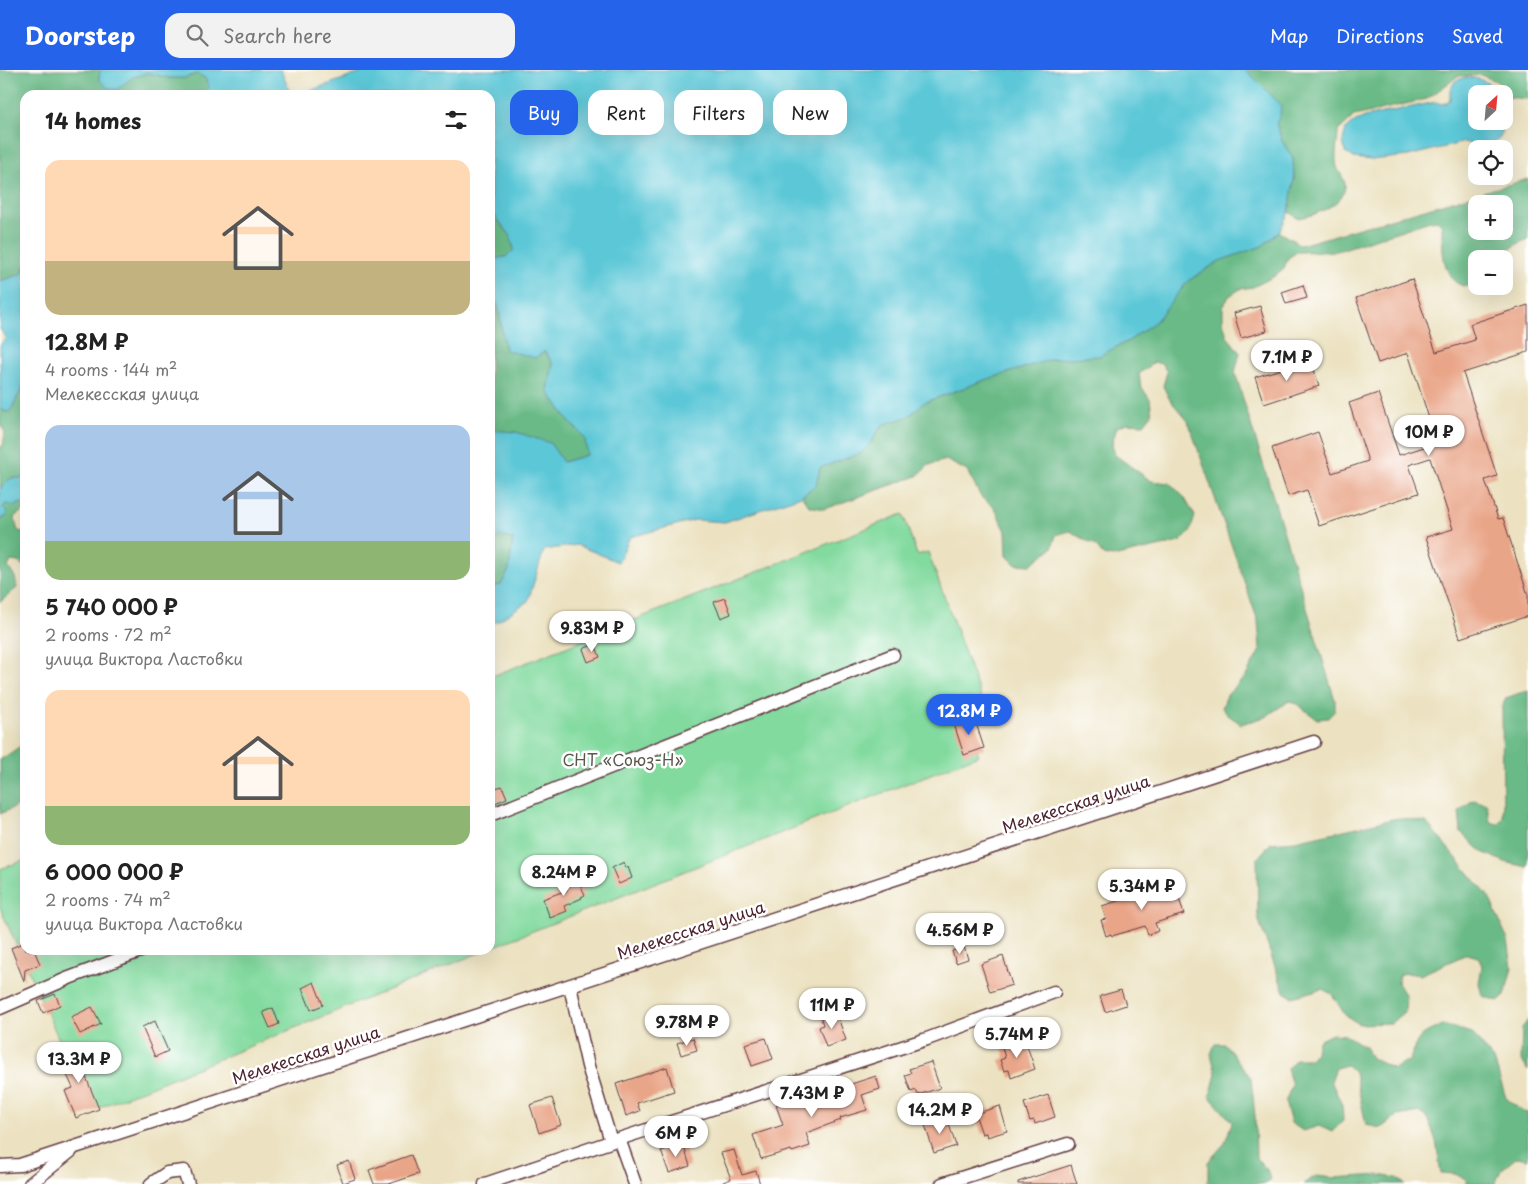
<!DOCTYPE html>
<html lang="en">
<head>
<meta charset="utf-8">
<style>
	:root { --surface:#fff; --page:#f2f2f2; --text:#222; --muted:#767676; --accent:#2563eb }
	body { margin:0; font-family:"Playpen Sans",sans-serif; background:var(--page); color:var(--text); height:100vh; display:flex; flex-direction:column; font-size:19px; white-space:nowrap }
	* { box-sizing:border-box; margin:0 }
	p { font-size:16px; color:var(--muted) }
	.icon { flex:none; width:28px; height:28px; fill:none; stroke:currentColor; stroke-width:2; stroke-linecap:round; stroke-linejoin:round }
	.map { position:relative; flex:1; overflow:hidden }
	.drawer { position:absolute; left:20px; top:20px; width:475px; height:865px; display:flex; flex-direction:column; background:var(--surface); border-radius:15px; box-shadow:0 5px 20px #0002 }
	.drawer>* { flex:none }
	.top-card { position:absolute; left:510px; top:20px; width:475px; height:45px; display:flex; gap:10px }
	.needle { width:32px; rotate:26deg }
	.fabs { position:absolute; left:1468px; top:15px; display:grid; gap:10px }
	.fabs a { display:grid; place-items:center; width:45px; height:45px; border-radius:10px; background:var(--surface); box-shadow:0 5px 20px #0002; font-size:25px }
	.price { position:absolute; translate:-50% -42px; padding:0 11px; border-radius:18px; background:#fff; color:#222; font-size:16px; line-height:32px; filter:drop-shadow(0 1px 2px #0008) }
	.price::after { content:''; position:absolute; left:50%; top:30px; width:15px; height:11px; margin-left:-8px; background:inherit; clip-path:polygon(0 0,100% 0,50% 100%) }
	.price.active { background:var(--accent); color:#fff }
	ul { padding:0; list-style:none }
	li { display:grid; align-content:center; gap:10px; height:265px; padding:0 25px }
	li span { display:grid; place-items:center; height:155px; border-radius:15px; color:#555 }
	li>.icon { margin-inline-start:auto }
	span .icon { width:90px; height:90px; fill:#fffc; stroke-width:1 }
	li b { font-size:21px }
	h2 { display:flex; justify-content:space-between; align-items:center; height:60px; padding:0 25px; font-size:21px }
	.pill { padding:0 18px; border-radius:15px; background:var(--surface); box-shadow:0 5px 20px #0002; font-size:18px; line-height:45px }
	.pill.active { background:var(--accent); color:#fff }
	header { display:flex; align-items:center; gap:30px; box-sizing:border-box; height:70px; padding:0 25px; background:var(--accent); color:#fff }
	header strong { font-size:24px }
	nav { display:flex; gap:28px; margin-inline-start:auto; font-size:18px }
	.search { width:350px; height:45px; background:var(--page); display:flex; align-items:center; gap:12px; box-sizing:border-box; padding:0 18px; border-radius:15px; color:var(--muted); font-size:19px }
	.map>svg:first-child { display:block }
</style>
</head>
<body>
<header>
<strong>Doorstep</strong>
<div class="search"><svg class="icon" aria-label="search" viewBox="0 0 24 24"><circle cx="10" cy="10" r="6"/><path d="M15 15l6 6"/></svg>Search here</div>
<nav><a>Map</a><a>Directions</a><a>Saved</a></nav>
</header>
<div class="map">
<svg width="1528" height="1114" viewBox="0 0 1528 1114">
	<rect width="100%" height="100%" fill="#fff"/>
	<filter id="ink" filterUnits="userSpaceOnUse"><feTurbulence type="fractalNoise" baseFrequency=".02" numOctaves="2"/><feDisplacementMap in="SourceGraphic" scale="10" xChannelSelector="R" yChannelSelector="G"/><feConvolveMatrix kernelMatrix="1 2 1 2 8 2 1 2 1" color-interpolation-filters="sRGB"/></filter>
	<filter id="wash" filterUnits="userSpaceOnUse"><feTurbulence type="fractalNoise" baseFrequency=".0096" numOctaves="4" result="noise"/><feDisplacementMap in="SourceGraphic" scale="20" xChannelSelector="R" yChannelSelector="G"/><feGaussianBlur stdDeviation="1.12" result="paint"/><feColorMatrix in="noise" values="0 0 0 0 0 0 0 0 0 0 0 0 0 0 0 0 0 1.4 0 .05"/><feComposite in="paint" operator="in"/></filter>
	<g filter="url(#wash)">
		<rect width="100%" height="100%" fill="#ece2c1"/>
		<g fill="#82da9f" stroke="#667c65">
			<path d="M 903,444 L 917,485 L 928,482 L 983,633 L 967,655 L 979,685 L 490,878 L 490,607 Z"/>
			<path d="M 25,790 L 25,880 L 486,880 L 91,1041 L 0,838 L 0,799 Z"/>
		</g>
		<g fill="#69ba86" stroke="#5a6c58" fill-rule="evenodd">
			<path d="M 0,0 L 100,0 L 99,9 L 116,20 L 133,7 L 148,3 L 169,8 L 184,8 L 197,4 L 205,8 L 209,17 L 205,25 L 25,25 L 25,193 L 22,204 L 0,211 Z"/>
			<path d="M 1246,0 L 1528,0 L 1528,29 L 1506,27 L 1498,12 L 1481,5 L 1458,6 L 1427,29 L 1354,46 L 1338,61 C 1338,72 1334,87 1337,97 C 1339,103 1345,109 1345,115 C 1346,134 1313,147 1297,148 L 1289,142 L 1294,109 L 1293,89 L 1282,71 L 1276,52 L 1280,46 Z"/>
			<path d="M 1528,109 L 1528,169 C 1518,173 1507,179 1504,189 L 1476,189 L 1476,216 C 1473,216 1467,217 1464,216 C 1441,211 1442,173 1442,155 L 1437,150 L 1430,151 L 1337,181 L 1297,182 L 1288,188 L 1284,198 L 1273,207 L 1253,217 L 1240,219 L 1228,227 L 1223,237 L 1223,252 L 1227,266 L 1240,283 L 1235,302 L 1335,630 L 1335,640 L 1328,648 L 1317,649 L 1294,632 L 1289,631 L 1265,647 L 1241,654 L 1228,645 L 1222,638 L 1227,625 L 1246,606 L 1260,580 L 1258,551 L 1188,351 L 1170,330 L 1163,316 L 1167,302 L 1162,294 L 1154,292 L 1139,304 L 1141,317 L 1150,329 L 1152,344 L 1144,354 L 1127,353 L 1117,357 L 1112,374 L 1115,385 L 1151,411 L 1170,413 L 1184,427 L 1195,446 L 1190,462 L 1180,472 L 1112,487 L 1103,485 L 1096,476 L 1070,461 L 1056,465 L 1052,478 L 1030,495 L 1015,494 L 1007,486 L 1006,461 L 994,437 L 981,427 L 967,401 L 946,390 L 929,395 L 917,406 L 824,439 L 809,436 L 802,426 L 816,415 L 820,398 L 861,383 L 870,374 L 882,355 L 909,346 L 923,333 L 985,310 L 1052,289 L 1099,286 L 1130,270 L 1156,251 L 1188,211 L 1219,191 L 1262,176 L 1279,162 L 1301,175 ZM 1476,134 L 1504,134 L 1504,161 L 1476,161 Z"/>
			<path d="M 490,140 L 510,165 L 514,180 L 505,187 L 490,189 Z"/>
			<path d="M 490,228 L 498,235 L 505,280 L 544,281 L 553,294 L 548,321 L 567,349 L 585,368 L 587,385 L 563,392 L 516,362 L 490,360 Z"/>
			<path d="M 25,312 L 25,408 L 11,408 L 0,419 L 0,377 L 3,376 L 5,362 L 0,355 L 0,340 L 8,342 L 12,338 Z"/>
			<path d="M 5,433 L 25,434 L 24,440 L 14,447 L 18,461 L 25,462 L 25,497 L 18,492 L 11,491 L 8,497 L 15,507 L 17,518 L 0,532 L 0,450 L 6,447 L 3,438 Z"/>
			<path d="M 499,466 L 513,469 L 509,500 L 501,515 L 490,517 L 490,491 L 493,489 L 494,471 Z"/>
			<path d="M 1528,620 L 1528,796 L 1527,797 L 1505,792 L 1482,782 L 1461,762 L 1459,741 L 1473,730 L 1487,734 L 1490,752 L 1497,754 L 1503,748 L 1502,637 L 1506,628 Z"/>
			<path d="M 25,673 L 25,730 L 13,738 L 0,744 L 0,690 Z"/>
			<path d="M 1398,748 L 1426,752 L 1489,827 L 1508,870 L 1512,897 L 1505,925 L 1498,931 L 1482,926 L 1479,913 L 1482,896 L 1478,887 L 1467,884 L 1420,905 L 1407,903 L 1400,904 L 1398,913 L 1406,926 L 1405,941 L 1391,953 L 1359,954 L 1345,945 L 1332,924 L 1322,919 L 1292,927 L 1284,922 L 1258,848 L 1257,789 L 1271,773 L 1295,771 Z"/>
			<path d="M 1528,950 L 1528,1001 L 1521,989 L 1522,958 Z"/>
			<path d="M 1443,955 L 1472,963 L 1494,990 L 1506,1028 L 1523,1042 L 1528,1043 L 1528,1089 L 1517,1087 L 1501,1100 L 1495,1114 L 1466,1114 L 1466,1109 L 1455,1104 L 1441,1103 L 1436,1071 L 1429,1051 L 1420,1042 L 1397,1046 L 1381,1058 L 1366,1055 L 1355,1003 L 1347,995 L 1336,998 L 1331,1011 L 1342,1035 L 1343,1051 L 1332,1062 L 1319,1056 L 1303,1061 L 1291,1053 L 1285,1032 L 1292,1015 L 1287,999 L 1296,989 L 1310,989 L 1316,982 L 1318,971 L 1332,964 L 1345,965 L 1365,977 L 1371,988 L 1394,999 L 1410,990 C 1418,965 1420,965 1443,955 Z"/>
			<path d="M 1215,974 L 1225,974 L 1251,1008 L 1255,1046 L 1256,1088 L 1266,1098 L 1271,1109 L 1266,1114 L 1208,1114 L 1208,1092 L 1225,1073 L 1232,1052 L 1210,1027 L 1216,1004 L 1211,984 Z"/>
			<path d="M 1379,1105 L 1397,1108 L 1405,1114 L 1303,1114 L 1316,1106 L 1334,1108 Z"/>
		</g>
		<g fill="#5cc7d7" stroke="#537381">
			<path d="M 100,0 L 281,0 L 291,25 L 205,25 L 209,17 L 205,8 L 197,4 L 184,8 L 169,8 L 148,3 L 133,7 L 116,20 L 106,17 L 99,9 Z"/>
			<path d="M 369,0 L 1246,0 L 1281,35 L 1280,46 L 1276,53 L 1282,71 L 1293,89 L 1294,109 L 1289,142 L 1279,162 L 1262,176 L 1219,191 L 1188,211 L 1156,251 L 1130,270 L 1099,286 L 1052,289 L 985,310 L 923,333 L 909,346 L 882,355 L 870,374 L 861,383 L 820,398 L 816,415 L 801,426 L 725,452 L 695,450 L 630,467 L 618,492 L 577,475 L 544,480 L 528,531 L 498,551 L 490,554 L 490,517 L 501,515 L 509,500 L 513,469 L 499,466 L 494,471 L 497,480 L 493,489 L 490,491 L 490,360 L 516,362 L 550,373 L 563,392 L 587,385 L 585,368 L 567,349 L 548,321 L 553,294 L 545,281 L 535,288 L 505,280 L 498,235 L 490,228 L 490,189 L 505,187 L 514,180 L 510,165 L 490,140 L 490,25 L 298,25 Z"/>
			<path d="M 1466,7 C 1476,7 1488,12 1496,18 L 1497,24 L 1476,24 L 1476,51 L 1495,51 L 1502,62 L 1500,68 L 1491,75 L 1482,79 L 1465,72 L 1408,86 L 1371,90 L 1354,88 L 1345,82 L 1343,70 L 1346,59 L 1354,52 L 1365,47 L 1436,32 C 1442,35 1446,34 1450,29 L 1450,21 L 1455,11 Z"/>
			<path d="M 25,193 L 25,312 L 12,338 L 9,342 L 0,340 L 0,275 L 6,268 L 0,259 L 0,211 L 22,204 Z"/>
			<path d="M 11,408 L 25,408 L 25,434 L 21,433 L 16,436 L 5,434 L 3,438 L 7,441 L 6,447 L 0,450 L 0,419 Z"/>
		</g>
		<g id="blocks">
			<g fill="#e9a588">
				<path d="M 1412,209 L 1436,282 L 1475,270 L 1470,254 L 1528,235 L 1528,282 L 1463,303 L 1497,406 L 1485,410 L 1498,449 L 1503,448 L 1528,525 L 1528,546 L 1460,568 L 1426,467 L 1453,459 L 1430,388 L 1409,395 L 1419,423 L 1319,456 L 1307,420 L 1288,426 L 1272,378 L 1318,362 L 1332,403 L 1368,391 L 1349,333 L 1378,323 L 1399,385 L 1437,373 L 1408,283 L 1378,293 L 1356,228 Z"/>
				<path d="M 1303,215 L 1307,228 L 1286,234 L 1282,222 Z"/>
				<path d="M 1260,236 L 1267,261 L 1241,268 L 1234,243 Z"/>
				<path d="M 1311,290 L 1319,316 L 1264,334 L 1255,307 Z"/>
				<path d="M 725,528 L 731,544 L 721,548 L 714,532 Z"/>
				<path d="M 595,574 L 600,587 L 588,592 L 583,579 Z"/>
				<path d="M 974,647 L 984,678 L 964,685 L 954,654 Z"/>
				<path d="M 502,716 L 507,728 L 495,733 L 490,720 Z"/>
				<path d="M 624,792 L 626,798 L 628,797 L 632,808 L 619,814 L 612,798 Z"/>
				<path d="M 575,803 L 585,825 L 581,827 L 582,828 L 564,836 L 567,841 L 550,848 L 543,829 L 567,820 L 562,809 Z"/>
				<path d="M 1174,813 L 1184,844 L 1155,853 L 1158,861 L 1148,865 L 1145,856 L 1112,866 L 1111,864 L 1106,866 L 1101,850 L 1106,849 L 1102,836 Z"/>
				<path d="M 25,872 L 25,880 L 34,880 L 40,894 L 25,900 L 24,911 L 11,878 Z"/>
				<path d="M 964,877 L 968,889 L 956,893 L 952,881 Z"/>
				<path d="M 1003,886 L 1012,915 L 990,922 L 981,894 Z"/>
				<path d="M 314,912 L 323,935 L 311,940 L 302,918 Z"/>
				<path d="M 1121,920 L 1126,935 L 1105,942 L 1100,926 Z"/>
				<path d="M 55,924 L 60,935 L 43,943 L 38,931 Z"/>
				<path d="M 92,937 L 101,954 L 80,964 L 71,947 Z"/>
				<path d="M 273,938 L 279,954 L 270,958 L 263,942 Z"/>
				<path d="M 836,942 L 846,970 L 826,977 L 819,957 L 823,955 L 821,948 Z"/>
				<path d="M 155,951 L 168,981 L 155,987 L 142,957 Z"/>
				<path d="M 693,968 L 697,980 L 681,985 L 677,973 Z"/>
				<path d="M 766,968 L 773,989 L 752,996 L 745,974 Z"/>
				<path d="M 1025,970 L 1035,999 L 1011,1008 L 1009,1000 L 1004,1001 L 1000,990 L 1005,988 L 1002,977 Z"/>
				<path d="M 79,977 L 86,992 L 81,995 L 99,1039 L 76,1048 L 65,1021 L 73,1018 L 62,994 L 65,992 L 62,984 Z"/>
				<path d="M 931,992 L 940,1018 L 918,1025 L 916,1020 L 911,1022 L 905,1005 L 911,1003 L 909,999 Z"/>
				<path d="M 667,997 L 674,1021 L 637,1033 L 640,1041 L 626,1046 L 616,1014 Z"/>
				<path d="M 876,1006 L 880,1019 L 862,1025 L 867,1040 L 840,1048 L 841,1050 L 806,1063 L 810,1076 L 792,1082 L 791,1080 L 761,1089 L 753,1065 L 783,1055 L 776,1035 L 794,1029 L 796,1035 L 845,1018 L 845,1016 Z"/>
				<path d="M 1048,1025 L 1055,1047 L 1035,1054 L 1034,1050 L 1030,1051 L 1024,1033 Z"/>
				<path d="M 552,1028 L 561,1055 L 539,1063 L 530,1035 Z"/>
				<path d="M 1000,1036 L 1007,1061 L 987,1067 L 986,1063 L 982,1064 L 975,1044 Z"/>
				<path d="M 947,1048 L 956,1076 L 934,1083 L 925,1055 Z"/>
				<path d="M 683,1074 L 690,1096 L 669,1103 L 661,1081 Z"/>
				<path d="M 734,1080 L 742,1105 L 756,1101 L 760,1114 L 723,1114 L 723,1112 L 731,1109 L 721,1083 Z"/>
				<path d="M 411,1085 L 418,1104 L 389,1114 L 374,1114 L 369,1100 Z"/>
				<path d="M 349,1091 L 355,1109 L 343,1113 L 337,1095 Z"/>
				<path d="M 1071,1095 L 1077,1114 L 1018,1114 L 1018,1112 Z"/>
			</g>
		</g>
	</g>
	<g filter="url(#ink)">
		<use href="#blocks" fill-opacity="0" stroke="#623c42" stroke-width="1"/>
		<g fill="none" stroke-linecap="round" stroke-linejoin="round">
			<g stroke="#623c42" stroke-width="15">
				<g id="street">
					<path d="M 490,745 L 893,585"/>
					<path d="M 570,916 L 588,996 L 611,1071"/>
					<path d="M 0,938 L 69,908 L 143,880"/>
					<path d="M 619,1069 L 635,1114"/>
					<path d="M 0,1096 L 20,1095 L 1314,672"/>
					<path d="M 30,1114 L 71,1081"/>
					<path d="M 151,1114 L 167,1103 L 184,1101 L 188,1114"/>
					<path d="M 485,1114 L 619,1069 L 927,969 L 1054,922"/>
					<path d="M 942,1114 L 1068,1074"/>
				</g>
			</g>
			<use href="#street" stroke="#fff" stroke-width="12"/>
		</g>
	</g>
	<g text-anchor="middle" stroke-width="5" stroke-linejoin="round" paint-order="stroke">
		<g font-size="16" fill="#5b574e" stroke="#fff">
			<text x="623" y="696">СНТ «Союз-Н»</text>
		</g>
		<g font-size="16" fill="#4a1f2b" stroke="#fff">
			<text transform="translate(1076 734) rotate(-18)" y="6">Мелекесская улица</text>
			<text transform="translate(691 860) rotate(-18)" y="6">Мелекесская улица</text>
			<text transform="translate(306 985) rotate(-18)" y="6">Мелекесская улица</text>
		</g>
	</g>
</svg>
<div class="fabs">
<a><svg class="needle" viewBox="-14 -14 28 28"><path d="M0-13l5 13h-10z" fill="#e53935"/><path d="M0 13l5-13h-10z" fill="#767676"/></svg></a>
<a><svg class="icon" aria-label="locate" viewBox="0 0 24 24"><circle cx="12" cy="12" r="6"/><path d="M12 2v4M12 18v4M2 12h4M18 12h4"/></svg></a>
<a>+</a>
<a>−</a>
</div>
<b class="price" style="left:1287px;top:312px">7.1M ₽</b>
<b class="price" style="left:1429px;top:387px">10M ₽</b>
<b class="price" style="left:592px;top:583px">9.83M ₽</b>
<b class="price active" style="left:969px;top:666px">12.8M ₽</b>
<b class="price" style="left:564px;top:827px">8.24M ₽</b>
<b class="price" style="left:1142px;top:841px">5.34M ₽</b>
<b class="price" style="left:960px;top:885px">4.56M ₽</b>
<b class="price" style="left:832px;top:960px">11M ₽</b>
<b class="price" style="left:687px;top:977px">9.78M ₽</b>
<b class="price" style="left:1017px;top:989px">5.74M ₽</b>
<b class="price" style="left:79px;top:1014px">13.3M ₽</b>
<b class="price" style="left:812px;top:1048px">7.43M ₽</b>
<b class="price" style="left:940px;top:1065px">14.2M ₽</b>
<b class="price" style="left:676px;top:1088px">6M ₽</b>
<div class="top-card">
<a class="pill active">Buy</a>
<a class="pill">Rent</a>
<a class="pill">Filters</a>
<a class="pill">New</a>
</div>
<section class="drawer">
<h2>14 homes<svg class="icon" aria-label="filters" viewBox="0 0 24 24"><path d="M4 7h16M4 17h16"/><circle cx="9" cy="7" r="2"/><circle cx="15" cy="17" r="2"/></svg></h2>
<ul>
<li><span style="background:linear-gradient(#ffd9b3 65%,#c2b280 0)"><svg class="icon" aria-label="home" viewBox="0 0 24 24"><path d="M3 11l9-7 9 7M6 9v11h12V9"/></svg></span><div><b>12.8M ₽</b><p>4 rooms · 144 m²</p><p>Мелекесская улица</p></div></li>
<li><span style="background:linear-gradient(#a9c7e8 75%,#8fb573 0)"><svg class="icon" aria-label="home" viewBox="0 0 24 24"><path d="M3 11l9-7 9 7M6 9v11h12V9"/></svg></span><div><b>5 740 000 ₽</b><p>2 rooms · 72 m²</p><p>улица Виктора Ластовки</p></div></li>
<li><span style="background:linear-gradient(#ffd9b3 75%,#8fb573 0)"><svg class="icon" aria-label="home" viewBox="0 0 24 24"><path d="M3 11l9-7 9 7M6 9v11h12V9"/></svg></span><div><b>6 000 000 ₽</b><p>2 rooms · 74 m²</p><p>улица Виктора Ластовки</p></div></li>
</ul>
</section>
</div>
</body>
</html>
